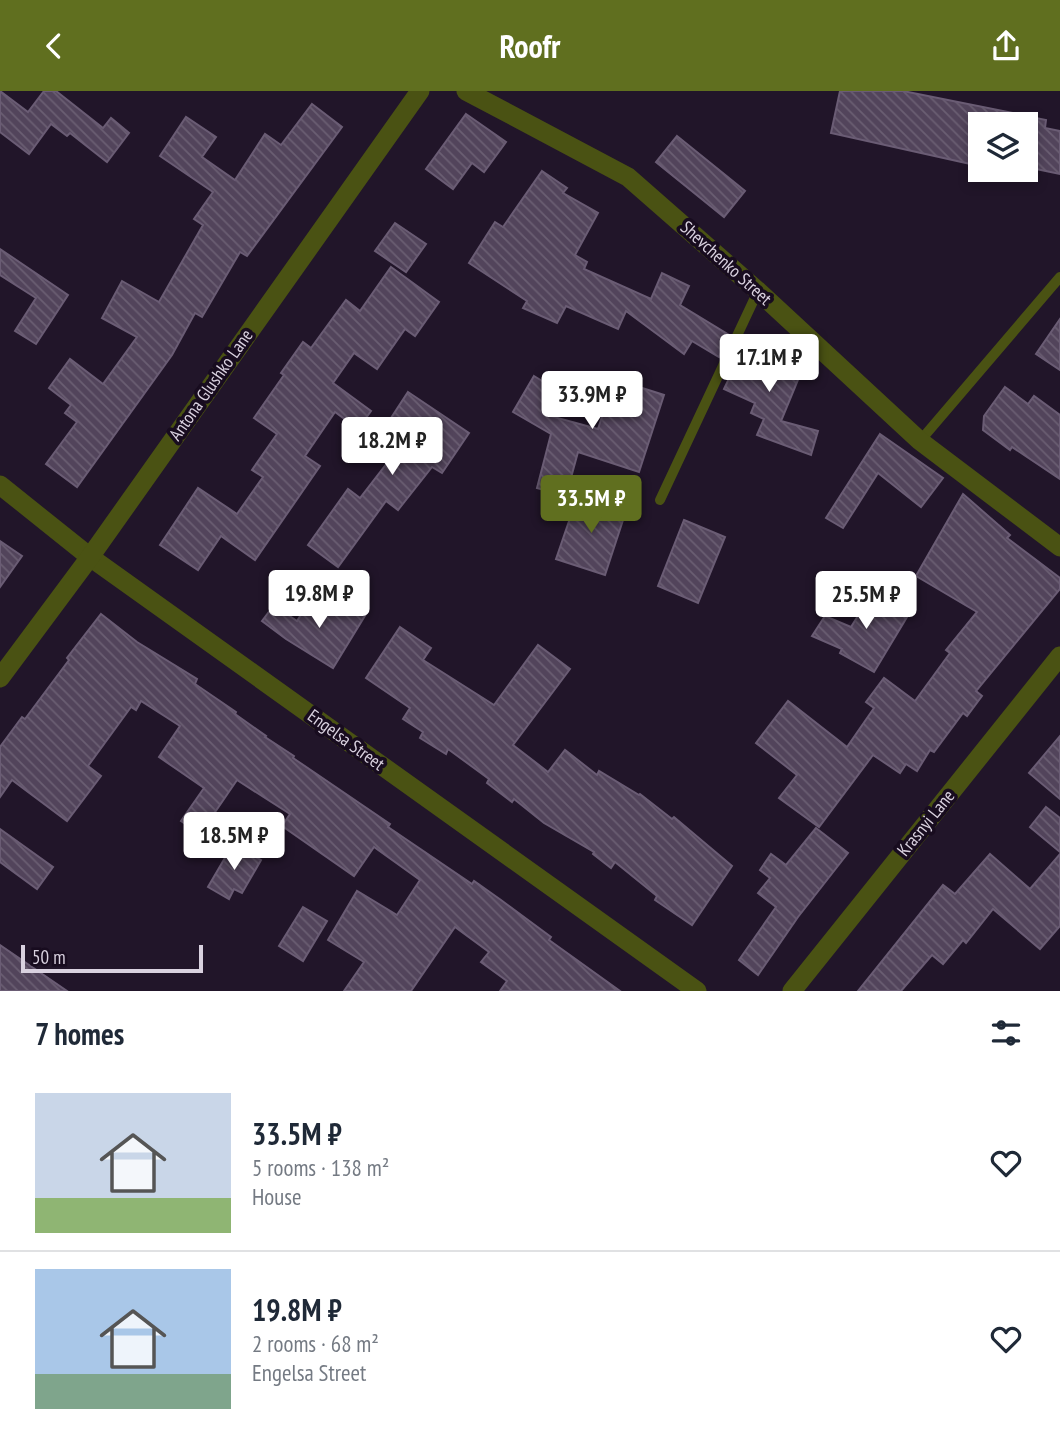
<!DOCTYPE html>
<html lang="en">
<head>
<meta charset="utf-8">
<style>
	:root { --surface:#fff; --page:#f6f6f7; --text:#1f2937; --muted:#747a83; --line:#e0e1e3; --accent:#606f1f }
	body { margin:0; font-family:"PT Sans Narrow",sans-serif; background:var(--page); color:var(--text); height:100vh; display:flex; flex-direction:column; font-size:26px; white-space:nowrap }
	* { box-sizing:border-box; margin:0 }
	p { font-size:23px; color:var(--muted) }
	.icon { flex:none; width:38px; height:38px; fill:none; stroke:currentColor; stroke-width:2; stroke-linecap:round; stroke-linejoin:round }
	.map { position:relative; height:900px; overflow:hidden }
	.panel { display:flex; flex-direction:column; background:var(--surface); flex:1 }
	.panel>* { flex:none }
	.controls { position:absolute; left:968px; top:21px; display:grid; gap:14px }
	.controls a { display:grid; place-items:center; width:70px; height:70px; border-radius:0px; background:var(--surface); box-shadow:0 4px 10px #0003; font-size:35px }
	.scale { position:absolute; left:21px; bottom:18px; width:182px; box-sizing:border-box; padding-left:7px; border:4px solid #d9d1df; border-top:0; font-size:19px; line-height:24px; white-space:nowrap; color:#d9d1df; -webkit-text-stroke:5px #180c1f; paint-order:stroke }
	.price { position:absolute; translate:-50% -60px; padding:0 16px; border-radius:7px; background:#fff; color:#222; font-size:23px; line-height:46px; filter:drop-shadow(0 2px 4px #0008) }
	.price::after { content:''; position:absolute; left:50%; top:42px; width:21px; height:16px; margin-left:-10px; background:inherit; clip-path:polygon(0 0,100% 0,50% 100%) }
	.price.on { background:var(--accent); color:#fff }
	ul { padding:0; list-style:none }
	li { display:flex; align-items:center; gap:21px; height:175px; padding:0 35px }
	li+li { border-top:2px solid var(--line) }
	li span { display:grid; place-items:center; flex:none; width:196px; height:140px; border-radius:0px; color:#555 }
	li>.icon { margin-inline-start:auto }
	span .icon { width:84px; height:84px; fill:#fffc; stroke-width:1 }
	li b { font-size:30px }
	h2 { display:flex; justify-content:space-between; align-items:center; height:84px; padding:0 35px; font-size:30px }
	header { display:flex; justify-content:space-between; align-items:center; height:91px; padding:0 35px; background:var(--accent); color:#fff; font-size:32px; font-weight:700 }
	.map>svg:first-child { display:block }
</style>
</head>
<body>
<header><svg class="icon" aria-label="back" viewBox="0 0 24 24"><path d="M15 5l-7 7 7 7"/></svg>Roofr<svg class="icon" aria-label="share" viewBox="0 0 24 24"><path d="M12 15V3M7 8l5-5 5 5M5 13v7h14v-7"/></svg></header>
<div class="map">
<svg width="1060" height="900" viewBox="0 0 1060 900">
	<defs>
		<pattern id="building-back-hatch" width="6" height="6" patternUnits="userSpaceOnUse" patternTransform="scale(1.75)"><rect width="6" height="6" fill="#52445b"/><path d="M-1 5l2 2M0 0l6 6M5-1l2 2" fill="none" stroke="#6a5e72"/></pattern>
	</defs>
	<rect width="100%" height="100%" fill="#211529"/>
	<g fill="url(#building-back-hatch)" stroke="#6a5c74" stroke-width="2">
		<path d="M 0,0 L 28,21 L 44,0 L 56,0 L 103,37 L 111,27 L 129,42 L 107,71 L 70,42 L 67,45 L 51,33 L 29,63 L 0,41 Z"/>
		<path d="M 840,0 L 903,0 L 1023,24 L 1022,33 L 980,33 L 980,48 L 975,74 L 831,42 Z"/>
		<path d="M 312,13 L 342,36 L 247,165 L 240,161 L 202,226 L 195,222 L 172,264 L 77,396 L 46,373 L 77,331 L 65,322 L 71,314 L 49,297 L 70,268 L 103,293 L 137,246 L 102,227 L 122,190 L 159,211 L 203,134 L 194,128 L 213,101 L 160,65 L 186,26 L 216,46 L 202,66 L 235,89 L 265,43 L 281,54 Z"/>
		<path d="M 466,23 L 506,51 L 484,81 L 472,72 L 453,98 L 426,78 Z"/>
		<path d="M 1026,25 L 1046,29 L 1045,37 L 1060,40 L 1060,83 L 1036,78 L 1034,86 L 1026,85 Z"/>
		<path d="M 677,45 L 745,100 L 724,126 L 656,71 Z"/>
		<path d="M 542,80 L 567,97 L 563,102 L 598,122 L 575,164 L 587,171 L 584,178 L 651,208 L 662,182 L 689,195 L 680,214 L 729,244 L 719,266 L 692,250 L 684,263 L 626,220 L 618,238 L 566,215 L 557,232 L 523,217 L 527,210 L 469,172 L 495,131 L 503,136 Z"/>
		<path d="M 395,132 L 426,153 L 406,181 L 375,160 Z"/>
		<path d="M 0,158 L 68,204 L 36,253 L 15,240 L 36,207 L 0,184 Z"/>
		<path d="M 391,176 L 439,211 L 415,245 L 405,238 L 377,278 L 354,262 L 333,292 L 371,320 L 358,338 L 335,321 L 305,365 L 320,375 L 255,469 L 221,445 L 198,479 L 160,454 L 198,397 L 237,423 L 263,386 L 252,379 L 277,343 L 254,327 L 284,284 L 281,282 L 303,251 L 311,257 L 346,209 L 360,220 Z"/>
		<path d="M 1060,228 L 1060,279 L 1036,263 Z"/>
		<path d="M 747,247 L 770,257 L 766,265 L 802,279 L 781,330 L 818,340 L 811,364 L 757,344 L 764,328 L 751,322 L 755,312 L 724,298 L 735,275 L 732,273 L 742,251 L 744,253 Z"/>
		<path d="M 534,285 L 557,299 L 543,323 L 598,338 L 614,288 L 664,304 L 639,381 L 578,361 L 566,405 L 537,397 L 551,343 L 513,321 Z"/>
		<path d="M 1005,296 L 1028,313 L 1034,305 L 1060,324 L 1060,388 L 1012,356 L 1010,359 L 983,339 L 984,325 Z"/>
		<path d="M 408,301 L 469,342 L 442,382 L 432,376 L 398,419 L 386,410 L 338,476 L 308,454 L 348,398 L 360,407 L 411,341 L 391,327 Z"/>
		<path d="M 880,343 L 943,387 L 921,416 L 878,382 L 843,437 L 826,427 Z"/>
		<path d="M 963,403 L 1010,444 L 1007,447 L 1060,487 L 1060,498 L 976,600 L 982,605 L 967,625 L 963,622 L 934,661 L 930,659 L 917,680 L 906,673 L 900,682 L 873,664 L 819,736 L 779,707 L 797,684 L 756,652 L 788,610 L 847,656 L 874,617 L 866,611 L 884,587 L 915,610 L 950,562 L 946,559 L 977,521 L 916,485 Z"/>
		<path d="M 578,404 L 626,420 L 605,484 L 556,468 Z"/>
		<path d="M 684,429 L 725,446 L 698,512 L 658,495 Z"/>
		<path d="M 0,450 L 22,465 L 0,496 Z"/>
		<path d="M 874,499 L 910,521 L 874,581 L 840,562 L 842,558 L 812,545 L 825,525 L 851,536 Z"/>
		<path d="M 339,506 L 366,523 L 333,577 L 286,548 L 262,530 L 274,514 L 297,530 L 307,514 L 326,526 Z"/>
		<path d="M 101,523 L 137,551 L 197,588 L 195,593 L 236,621 L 235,623 L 266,645 L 265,646 L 294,665 L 293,667 L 390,733 L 388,736 L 472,793 L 474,790 L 501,809 L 551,846 L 549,849 L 620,900 L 500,900 L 507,890 L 481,871 L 489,861 L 455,836 L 411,900 L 344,900 L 364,871 L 328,849 L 357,800 L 397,824 L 420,789 L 374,756 L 354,785 L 282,735 L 290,723 L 237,689 L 200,743 L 181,730 L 204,697 L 159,666 L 180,635 L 141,610 L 136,619 L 131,616 L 88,675 L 101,685 L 67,730 L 12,689 L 0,706 L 0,656 L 22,626 L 25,628 L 69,569 L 67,567 Z"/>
		<path d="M 400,536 L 431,557 L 423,569 L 494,614 L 538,554 L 570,578 L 513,654 L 548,681 L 565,659 L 597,684 L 599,680 L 639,704 L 640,703 L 672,728 L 674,726 L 732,775 L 692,834 L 655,809 L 657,805 L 615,771 L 611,777 L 593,763 L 594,761 L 544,732 L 514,708 L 512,711 L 487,692 L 489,688 L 448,658 L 446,663 L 420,647 L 423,641 L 403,628 L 410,617 L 366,587 Z"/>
		<path d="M 1060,645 L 1060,708 L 1029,682 Z"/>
		<path d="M 1046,716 L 1060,727 L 1060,761 L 1030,736 Z"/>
		<path d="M 816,737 L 848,762 L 798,826 L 758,884 L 739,869 L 776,816 L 758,802 L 770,787 L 760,779 L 771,763 L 786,774 Z"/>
		<path d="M 0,738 L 53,776 L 37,798 L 0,771 Z"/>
		<path d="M 233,753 L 261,769 L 242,802 L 234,798 L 229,808 L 208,796 Z"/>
		<path d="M 990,763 L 1030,798 L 1060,763 L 1060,835 L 1040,858 L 993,818 L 966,852 L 963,849 L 943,873 L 932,864 L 901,900 L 858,900 L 943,794 L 955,803 Z"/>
		<path d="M 303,816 L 327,830 L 303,870 L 279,855 Z"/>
		<path d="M 0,854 L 67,900 L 0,900 Z"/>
	</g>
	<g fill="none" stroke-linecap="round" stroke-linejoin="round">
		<g stroke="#4a5213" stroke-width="10">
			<path d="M 920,350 L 1060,186"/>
			<path d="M 660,409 L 758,200"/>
		</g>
		<g stroke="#4a5213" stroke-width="19">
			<path d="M 466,0 L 628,86 L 758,200 L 920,350 L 1060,456"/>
			<path d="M 0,394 L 90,466 L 697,900"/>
			<path d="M 0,587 L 90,466 L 420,0"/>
			<path d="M 792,900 L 1060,565"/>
		</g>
	</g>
	<g text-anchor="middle" stroke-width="7" stroke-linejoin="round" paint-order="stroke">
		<g font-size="18" fill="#d9d1df" stroke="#180c1f">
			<text transform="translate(726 172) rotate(42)" y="6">Shevchenko Street</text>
			<text transform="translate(211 294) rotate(-55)" y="6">Antona Glushko Lane</text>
			<text transform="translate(346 649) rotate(36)" y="6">Engelsa Street</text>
			<text transform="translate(926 732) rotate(-51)" y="6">Krasnyi Lane</text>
		</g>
	</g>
</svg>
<div class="controls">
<a><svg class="icon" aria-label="layers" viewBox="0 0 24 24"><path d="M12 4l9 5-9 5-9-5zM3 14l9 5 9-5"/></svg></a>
</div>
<div class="scale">50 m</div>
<b class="price" style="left:769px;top:303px">17.1M ₽</b>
<b class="price" style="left:592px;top:340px">33.9M ₽</b>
<b class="price" style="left:392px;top:386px">18.2M ₽</b>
<b class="price on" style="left:591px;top:444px">33.5M ₽</b>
<b class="price" style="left:319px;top:539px">19.8M ₽</b>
<b class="price" style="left:866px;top:540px">25.5M ₽</b>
<b class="price" style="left:234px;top:781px">18.5M ₽</b>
</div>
<section class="panel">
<h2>7 homes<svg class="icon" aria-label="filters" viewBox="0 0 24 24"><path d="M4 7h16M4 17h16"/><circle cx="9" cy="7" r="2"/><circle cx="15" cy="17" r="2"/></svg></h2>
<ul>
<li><span style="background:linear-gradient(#c9d6e8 75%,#8fb573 0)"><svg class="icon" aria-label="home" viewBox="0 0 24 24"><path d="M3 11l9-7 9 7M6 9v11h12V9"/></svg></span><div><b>33.5M ₽</b><p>5 rooms · 138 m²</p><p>House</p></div><svg class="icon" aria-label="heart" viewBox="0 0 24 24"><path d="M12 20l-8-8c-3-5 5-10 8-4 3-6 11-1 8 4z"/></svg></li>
<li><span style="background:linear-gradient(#a9c7e8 75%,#7fa58c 0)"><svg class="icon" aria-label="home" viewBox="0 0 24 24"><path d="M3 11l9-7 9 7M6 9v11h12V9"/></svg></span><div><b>19.8M ₽</b><p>2 rooms · 68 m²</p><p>Engelsa Street</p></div><svg class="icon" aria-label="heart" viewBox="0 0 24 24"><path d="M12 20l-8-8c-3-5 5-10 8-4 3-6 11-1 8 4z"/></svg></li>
</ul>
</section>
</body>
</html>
